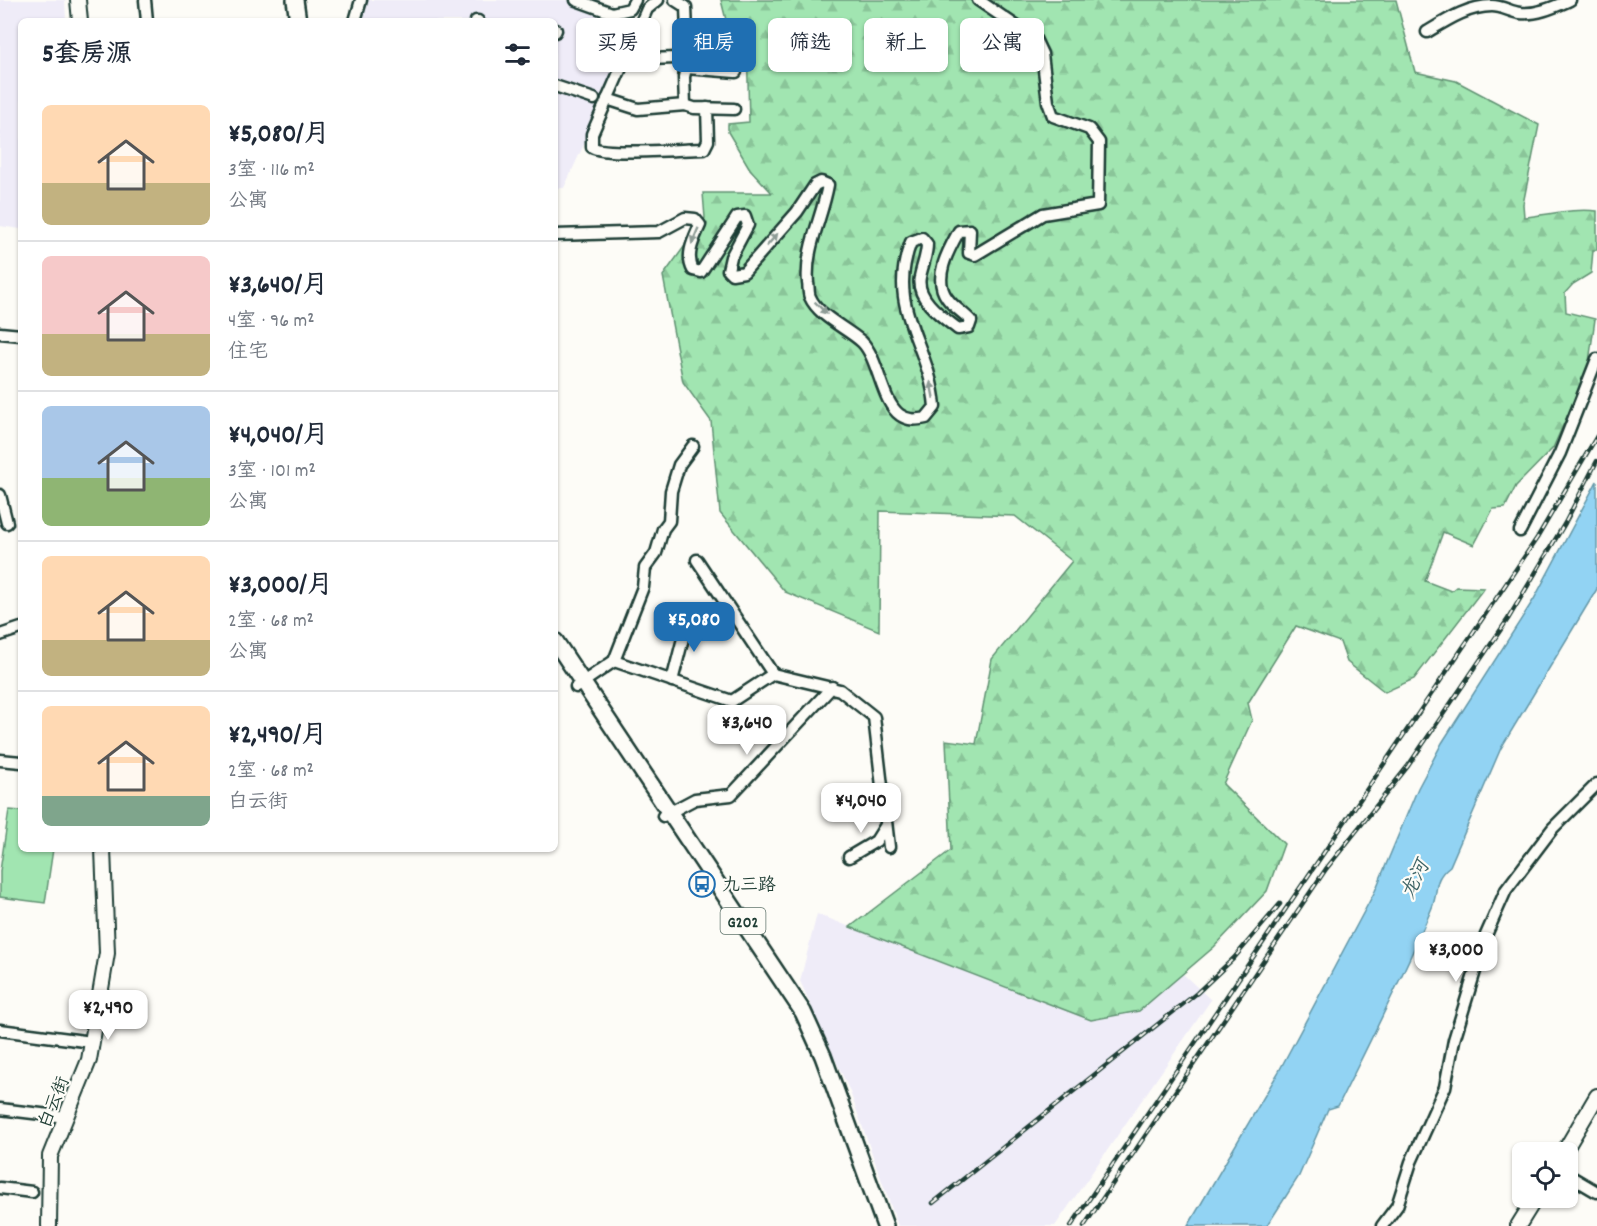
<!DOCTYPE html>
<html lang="zh">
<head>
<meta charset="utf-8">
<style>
	:root { --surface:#fff; --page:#f2f2f3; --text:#1f2937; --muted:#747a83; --line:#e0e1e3; --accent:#1f6fb2 }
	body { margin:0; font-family:Dekko,"LXGW WenKai TC",sans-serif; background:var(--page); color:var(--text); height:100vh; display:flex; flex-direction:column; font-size:22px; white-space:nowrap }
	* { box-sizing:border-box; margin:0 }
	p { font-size:20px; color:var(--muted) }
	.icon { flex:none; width:33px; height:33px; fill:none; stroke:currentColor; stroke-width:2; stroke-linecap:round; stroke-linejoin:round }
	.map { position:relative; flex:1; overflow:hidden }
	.details { position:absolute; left:18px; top:18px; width:540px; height:834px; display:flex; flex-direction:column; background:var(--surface); border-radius:9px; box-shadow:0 2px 4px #0004 }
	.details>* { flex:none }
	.guide { position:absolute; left:576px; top:18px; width:570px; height:54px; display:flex; gap:12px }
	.tools { position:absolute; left:1512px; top:1142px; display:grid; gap:12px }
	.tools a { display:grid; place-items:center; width:66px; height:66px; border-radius:9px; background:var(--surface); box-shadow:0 2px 4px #0004; font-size:30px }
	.price { position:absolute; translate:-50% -51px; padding:0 14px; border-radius:12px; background:#fff; color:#222; font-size:20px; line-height:39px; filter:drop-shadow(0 2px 3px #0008) }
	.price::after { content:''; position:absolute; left:50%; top:36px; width:18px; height:14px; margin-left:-9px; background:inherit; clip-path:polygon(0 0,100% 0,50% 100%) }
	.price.current { background:var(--accent); color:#fff }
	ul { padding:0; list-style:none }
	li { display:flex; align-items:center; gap:18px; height:150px; padding:0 24px }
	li+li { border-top:2px solid var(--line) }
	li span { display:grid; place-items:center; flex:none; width:168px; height:120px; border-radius:9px; color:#555 }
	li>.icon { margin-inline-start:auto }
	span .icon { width:72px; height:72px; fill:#fffc; stroke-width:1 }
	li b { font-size:26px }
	h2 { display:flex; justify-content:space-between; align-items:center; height:72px; padding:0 24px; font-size:26px }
	.tag { padding:0 21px; border-radius:9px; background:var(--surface); box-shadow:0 2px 4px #0004; font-size:21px; line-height:54px }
	.tag.current { background:var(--accent); color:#fff }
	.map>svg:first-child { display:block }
</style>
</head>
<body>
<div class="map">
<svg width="1597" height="1226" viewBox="0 0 1597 1226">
	<defs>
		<pattern id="forest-firs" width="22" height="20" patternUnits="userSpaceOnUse" patternTransform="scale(1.5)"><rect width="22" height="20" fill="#a1e5b1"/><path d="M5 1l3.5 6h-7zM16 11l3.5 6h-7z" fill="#8ac599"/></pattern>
	</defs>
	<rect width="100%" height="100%" fill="#fdfcf7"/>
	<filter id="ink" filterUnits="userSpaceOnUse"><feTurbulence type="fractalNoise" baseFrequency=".0167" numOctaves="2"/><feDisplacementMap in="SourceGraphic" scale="12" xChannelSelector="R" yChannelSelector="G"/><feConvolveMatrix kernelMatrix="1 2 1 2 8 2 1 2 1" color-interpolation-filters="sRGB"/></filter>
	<g filter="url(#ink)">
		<g fill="#efecf8">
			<path d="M 0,0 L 65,0 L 66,21 L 21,21 L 21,229 L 0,226 Z"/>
			<path d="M 367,0 L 570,0 L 634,35 L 564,188 L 555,188 L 555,21 L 361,21 Z"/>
			<path d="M 817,914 L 1091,1020 L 1139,1011 L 1183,974 L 1211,1000 L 1055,1226 L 898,1226 L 850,1092 L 800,981 Z"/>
		</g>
		<path fill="url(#forest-firs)" stroke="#609172" stroke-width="1.5" d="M 721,0 L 1396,0 L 1415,72 L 1456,81 L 1539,125 L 1523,204 L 1524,217 C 1548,215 1573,208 1597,211 L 1597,250 L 1593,250 L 1591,273 L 1573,284 L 1565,293 L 1566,312 L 1595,319 L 1588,369 L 1553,448 L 1516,486 L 1505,508 L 1493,509 L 1474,545 L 1443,532 L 1425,581 L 1451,591 L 1456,587 L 1484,588 L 1414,679 L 1385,692 L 1347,662 L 1340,642 L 1296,626 L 1248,703 L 1252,720 L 1223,784 L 1284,844 L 1267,891 L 1214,947 L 1139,1011 L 1091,1020 L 850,927 L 951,850 L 946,740 L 976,744 L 992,659 L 1072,561 L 1015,516 L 880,511 L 879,631 L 785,592 L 720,513 L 711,421 L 683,382 L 663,276 L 705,218 L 703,193 L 772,193 L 750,169 L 728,132 L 728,124 L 749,122 L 747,40 L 728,28 Z"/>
		<path fill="#a1e5b1" stroke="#609172" stroke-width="1.5" d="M 9,810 L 21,811 L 21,849 L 53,849 L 45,903 L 0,897 L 0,871 Z"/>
		<path fill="#92d3f3" stroke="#6497a7" stroke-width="1.5" d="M 1597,481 L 1597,589 L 1501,748 L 1450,866 C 1431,881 1440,891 1431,910 C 1403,977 1370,1041 1338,1106 L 1328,1109 L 1299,1176 L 1267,1226 L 1188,1226 L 1278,1073 L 1375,891 L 1418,788 L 1442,743 L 1534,599 Z"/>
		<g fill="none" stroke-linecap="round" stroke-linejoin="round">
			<g stroke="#1f3d34" stroke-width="15">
				<g id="minor">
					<path d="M 145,0 L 147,21"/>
					<path d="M 576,0 L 612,13 L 630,9 L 635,0"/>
					<path d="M 658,0 L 647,9 L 592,134 L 592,147 C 604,156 685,149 704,149 L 708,141 L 707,108"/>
					<path d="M 675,0 L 686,7 L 688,59 L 684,77 L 685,105"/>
					<path d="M 355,21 L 361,0"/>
					<path d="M 476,21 L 478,21"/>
					<path d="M 555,32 L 556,30"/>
					<path d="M 1427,32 C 1447,20 1468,6 1492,6 C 1502,6 1511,12 1520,13 C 1537,15 1554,7 1570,0"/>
					<path d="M 624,60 L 676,58"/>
					<path d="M 686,68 L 736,72"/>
					<path d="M 555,86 L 594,99"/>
					<path d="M 607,99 L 638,109 L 685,105 L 694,108 L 734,109"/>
					<path d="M 555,235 L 659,232 L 685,218 L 695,219 L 700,225 C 694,239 685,255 693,270 L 701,272 L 737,217 L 745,216 L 748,225 L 731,257 L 728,270 L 732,274 L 744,272 L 797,212 L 815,185 L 821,182 L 828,185 C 822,219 805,247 808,283 C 809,287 808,293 810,297 C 819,317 847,328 862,342 C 879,359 881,401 900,415 C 909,421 916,420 926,418 L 935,407 C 930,343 885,309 911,242 L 922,238 L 927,244 C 927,256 922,266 920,277 C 915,299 944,318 958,329 L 969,327 L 971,321 C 964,313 953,307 947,298 C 932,278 949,249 959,231 L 970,230 L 969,253 L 975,255 L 1043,214 L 1098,205 L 1099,142 L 1089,129 L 1053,116 L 1048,102 L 1042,54 L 1035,39 L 978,0"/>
					<path d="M 0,333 L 21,335"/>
					<path d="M 0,495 L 7,523"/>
					<path d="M 1520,531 L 1560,453 L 1597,359"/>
					<path d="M 697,560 L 773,674"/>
					<path d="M 0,635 L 21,628"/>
					<path d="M 614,661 L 732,701 L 773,674 L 840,690 L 874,717 L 889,847"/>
					<path d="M 672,681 L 688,619"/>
					<path d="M 576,687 L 614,661 L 643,587 L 645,568 L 656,553 L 663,529 L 669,521 L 671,491 L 679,465 L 693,446"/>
					<path d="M 0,760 L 21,762"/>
					<path d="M 663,816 L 695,799 L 731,795 L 832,687"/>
					<path d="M 849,857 L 876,841 L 886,825"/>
					<path d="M 0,1030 L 92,1042"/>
					<path d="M 0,1109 L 66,1117"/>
					<path d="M 1568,1175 L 1597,1192"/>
					<path d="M 0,1188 L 32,1192"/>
					<path d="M 1382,1226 L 1397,1206 L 1411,1162 L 1445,1087 L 1454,1040 L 1486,935 L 1506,890 L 1553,828 L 1597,784"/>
				</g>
			</g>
			<g stroke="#1f3d34" stroke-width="18">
				<g id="major">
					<path d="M 78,0 L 80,21"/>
					<path d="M 1564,1152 L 1597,1096"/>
					<path d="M 49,1226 L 50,1156 L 89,1060 L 107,953 L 103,849"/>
					<path d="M 1518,1226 L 1536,1197"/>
				</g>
			</g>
			<g stroke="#1f3d34" stroke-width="20">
				<g id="highway">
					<path d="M 295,0 L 298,21"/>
					<path d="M 555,641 L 803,1012 L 823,1056 L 885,1226"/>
				</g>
			</g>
			<use href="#minor" stroke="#fdfcf7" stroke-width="10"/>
			<use href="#major" stroke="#fdfcf7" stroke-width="14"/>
			<use href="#highway" stroke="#fdfcf7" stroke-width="15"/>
			<g stroke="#1f3d34" stroke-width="4.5">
				<g id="rail">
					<path d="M 933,1203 L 1197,993 L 1234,958 L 1280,904"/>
					<path d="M 1071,1226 L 1537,538 L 1597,436"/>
					<path d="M 1084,1226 L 1326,869 L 1408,766 L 1508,619 L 1565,523 L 1597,461"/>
				</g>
			</g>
			<use href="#rail" stroke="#fdfcf7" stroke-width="2" stroke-dasharray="7" stroke-linecap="butt"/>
		</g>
		<defs><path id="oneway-solid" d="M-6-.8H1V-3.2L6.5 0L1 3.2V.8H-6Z" transform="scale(1.5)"/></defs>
		<g fill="#8e9c96">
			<use href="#oneway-solid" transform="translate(695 236) rotate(113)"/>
			<use href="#oneway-solid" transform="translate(772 240) rotate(-49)"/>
			<use href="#oneway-solid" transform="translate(821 308) rotate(45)"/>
			<use href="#oneway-solid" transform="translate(932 390) rotate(-101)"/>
		</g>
	</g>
	<defs>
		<g id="bus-ring" transform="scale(1.35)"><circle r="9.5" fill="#fdfcf7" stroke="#1f6fb2" stroke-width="1.5"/><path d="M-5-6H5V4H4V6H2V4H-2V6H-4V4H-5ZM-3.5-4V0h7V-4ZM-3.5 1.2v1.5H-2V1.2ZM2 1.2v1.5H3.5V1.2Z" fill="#1f6fb2"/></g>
	</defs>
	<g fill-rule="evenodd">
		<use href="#bus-ring" x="702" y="884"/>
	</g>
	<g text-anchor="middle" stroke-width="4.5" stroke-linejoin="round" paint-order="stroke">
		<rect fill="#fdfcf7" stroke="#62766e" stroke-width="1.5" x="720.5" y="908" width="45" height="26" rx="4.5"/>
		<g font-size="16" font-weight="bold" fill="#1f3d34">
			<text x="743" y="927">G202</text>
		</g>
		<g font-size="18" fill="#1f3d34" stroke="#fdfcf7" text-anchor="start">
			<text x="722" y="890">九三路</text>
		</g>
		<g font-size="18" fill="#1f3d34" stroke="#fdfcf7">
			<text transform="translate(53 1102) rotate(-68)" y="6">白云街</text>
		</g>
		<g font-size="20" font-style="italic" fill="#3c6264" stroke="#fdfcf7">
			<text transform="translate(1414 879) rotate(-64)" y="7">龙河</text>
		</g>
	</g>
</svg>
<div class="tools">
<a><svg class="icon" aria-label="locate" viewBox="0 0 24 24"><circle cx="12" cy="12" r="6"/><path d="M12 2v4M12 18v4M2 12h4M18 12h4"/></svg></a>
</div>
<b class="price current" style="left:694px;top:653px">¥5,080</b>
<b class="price" style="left:747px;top:756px">¥3,640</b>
<b class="price" style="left:861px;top:834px">¥4,040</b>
<b class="price" style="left:1456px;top:983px">¥3,000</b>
<b class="price" style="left:108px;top:1041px">¥2,490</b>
<div class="guide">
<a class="tag">买房</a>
<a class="tag current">租房</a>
<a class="tag">筛选</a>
<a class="tag">新上</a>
<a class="tag">公寓</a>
</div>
<section class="details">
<h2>5套房源<svg class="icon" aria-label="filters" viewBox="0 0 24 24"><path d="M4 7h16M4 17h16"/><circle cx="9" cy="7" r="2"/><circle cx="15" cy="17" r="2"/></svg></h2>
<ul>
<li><span style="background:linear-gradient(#ffd9b3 65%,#c2b280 0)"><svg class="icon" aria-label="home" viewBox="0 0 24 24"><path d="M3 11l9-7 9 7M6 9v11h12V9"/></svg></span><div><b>¥5,080/月</b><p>3室 · 116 m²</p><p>公寓</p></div></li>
<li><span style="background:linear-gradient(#f6c9c9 65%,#c2b280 0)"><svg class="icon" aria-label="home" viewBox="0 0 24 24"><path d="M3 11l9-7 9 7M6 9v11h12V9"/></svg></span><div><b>¥3,640/月</b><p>4室 · 96 m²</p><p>住宅</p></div></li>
<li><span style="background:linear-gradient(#a9c7e8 60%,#8fb573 0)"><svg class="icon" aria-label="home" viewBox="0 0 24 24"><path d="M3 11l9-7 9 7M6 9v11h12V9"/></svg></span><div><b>¥4,040/月</b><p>3室 · 101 m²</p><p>公寓</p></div></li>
<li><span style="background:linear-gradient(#ffd9b3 70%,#c2b280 0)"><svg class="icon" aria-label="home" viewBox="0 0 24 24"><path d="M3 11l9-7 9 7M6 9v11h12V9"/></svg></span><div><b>¥3,000/月</b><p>2室 · 68 m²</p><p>公寓</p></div></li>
<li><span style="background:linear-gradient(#ffd9b3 75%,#7fa58c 0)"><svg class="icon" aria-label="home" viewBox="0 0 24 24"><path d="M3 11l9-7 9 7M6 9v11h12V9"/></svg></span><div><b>¥2,490/月</b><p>2室 · 68 m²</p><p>白云街</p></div></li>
</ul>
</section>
</div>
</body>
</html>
